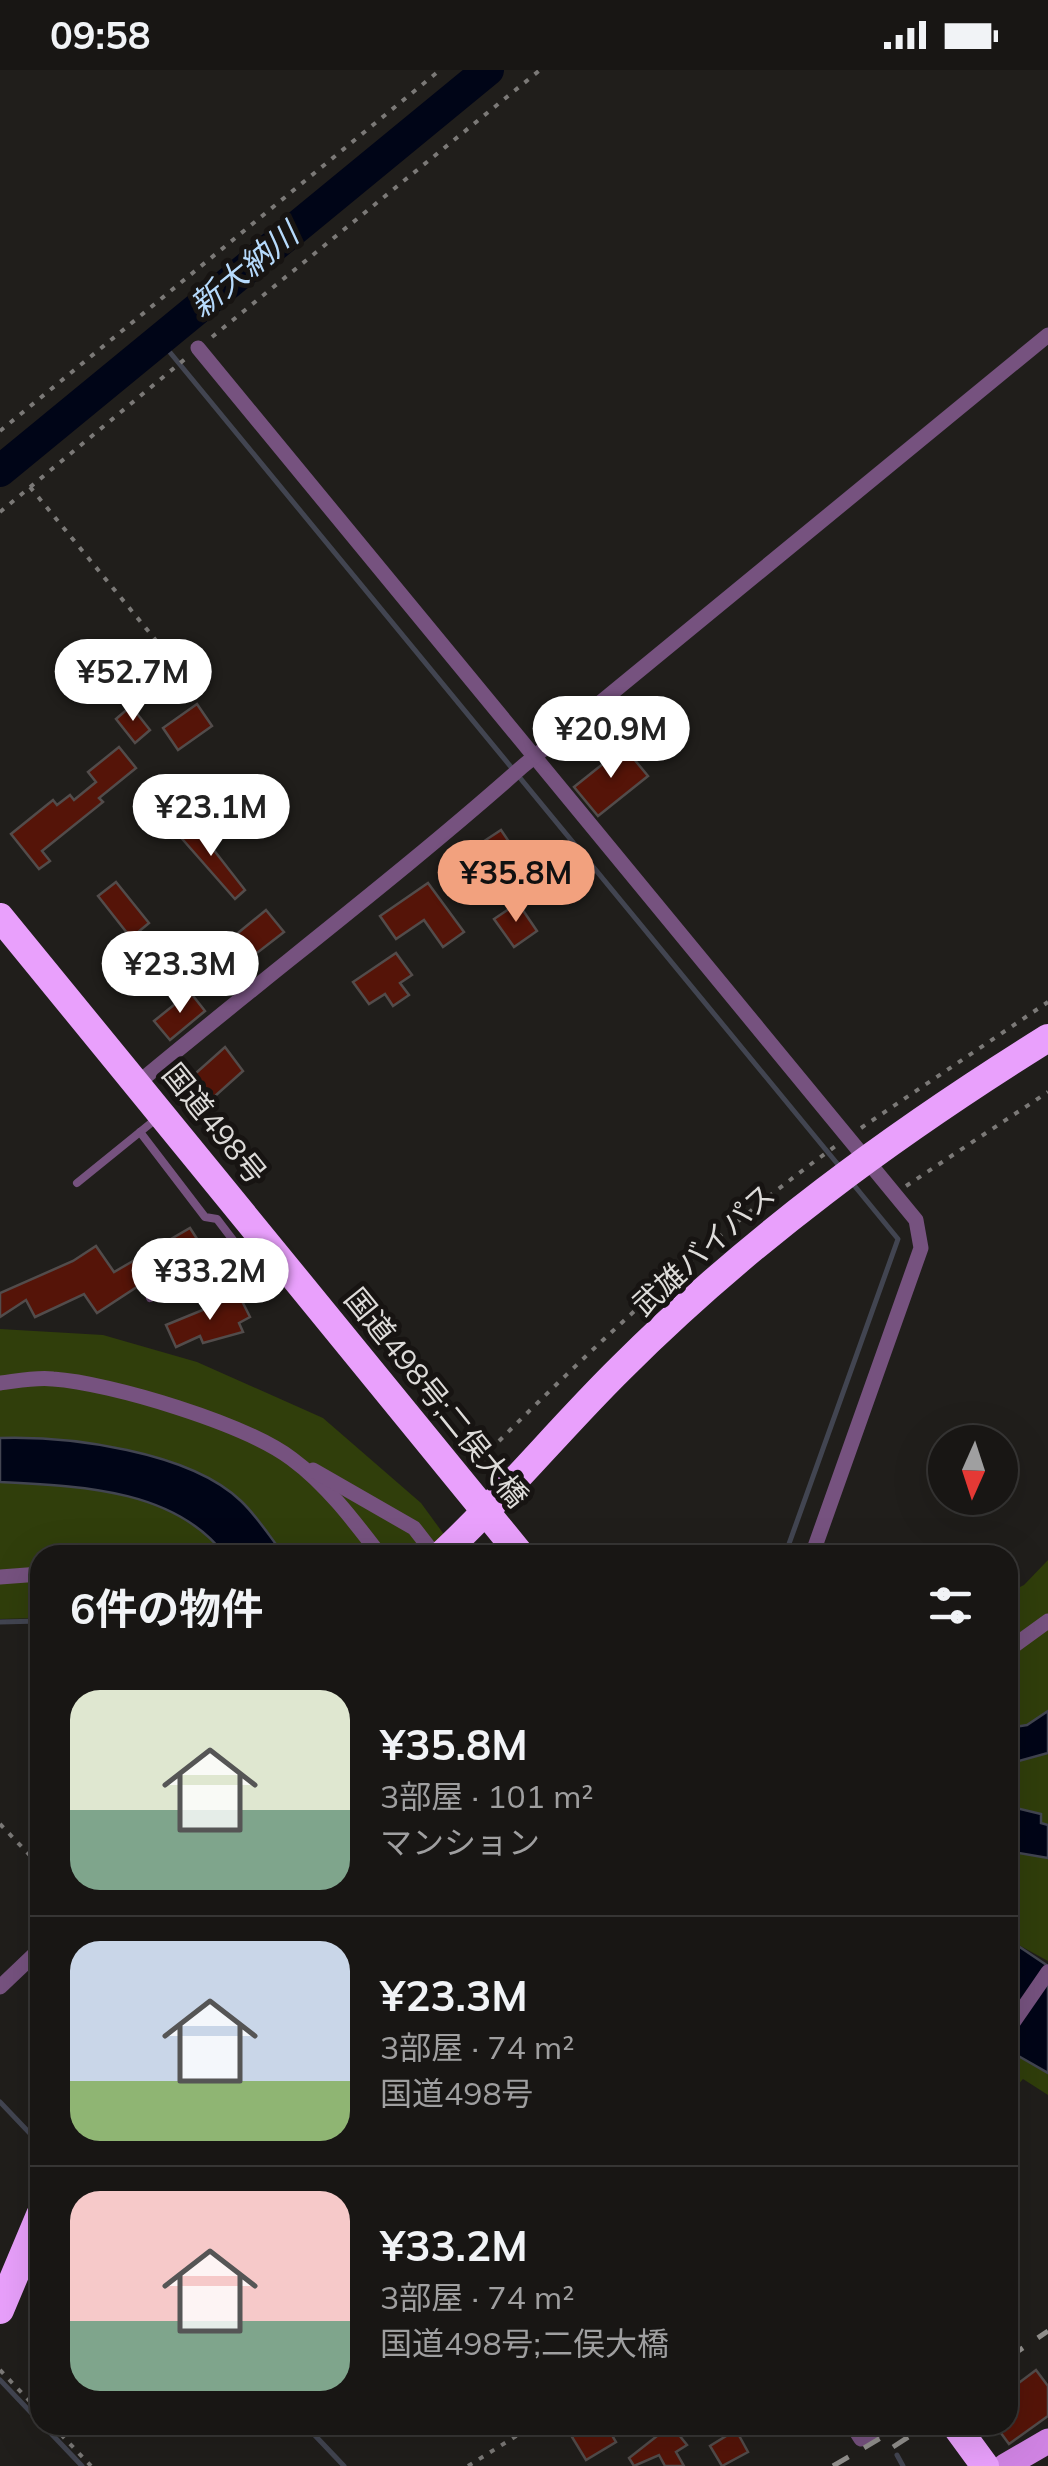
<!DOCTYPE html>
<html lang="ja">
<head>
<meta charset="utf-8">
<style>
	:root { --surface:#181614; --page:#211f1d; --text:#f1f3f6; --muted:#9f9fa0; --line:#363534; --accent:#f2a17e }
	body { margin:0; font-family:Mulish,"Noto Sans JP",sans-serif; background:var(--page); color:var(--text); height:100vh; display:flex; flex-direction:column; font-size:38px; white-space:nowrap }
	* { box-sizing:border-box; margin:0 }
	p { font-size:32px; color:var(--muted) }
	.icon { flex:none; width:55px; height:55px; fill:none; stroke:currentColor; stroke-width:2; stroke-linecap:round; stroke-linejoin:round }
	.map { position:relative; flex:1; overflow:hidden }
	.side { position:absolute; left:30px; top:1475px; width:988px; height:890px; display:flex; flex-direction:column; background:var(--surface); border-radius:30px; box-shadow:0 10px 40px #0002,0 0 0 2px var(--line) }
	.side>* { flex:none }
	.needle { width:65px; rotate:183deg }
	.tools { position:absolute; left:928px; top:1355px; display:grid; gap:20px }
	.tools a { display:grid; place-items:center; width:90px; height:90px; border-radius:50%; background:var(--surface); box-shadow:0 10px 40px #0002,0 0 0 2px var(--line); font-size:50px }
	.price { position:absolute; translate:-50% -85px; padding:0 22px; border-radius:35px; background:#fff; color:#222; font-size:32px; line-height:65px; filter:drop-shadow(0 2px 5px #0008) }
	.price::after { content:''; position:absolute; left:50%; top:60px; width:30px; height:22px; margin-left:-15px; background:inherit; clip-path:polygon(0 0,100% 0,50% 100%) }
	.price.active { background:var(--accent); color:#111 }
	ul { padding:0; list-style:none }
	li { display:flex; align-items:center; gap:30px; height:250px; padding:0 40px }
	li+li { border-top:2px solid var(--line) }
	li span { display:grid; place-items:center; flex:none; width:280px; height:200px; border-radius:30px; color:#555 }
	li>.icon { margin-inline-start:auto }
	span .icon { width:120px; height:120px; fill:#fffc; stroke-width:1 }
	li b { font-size:42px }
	h2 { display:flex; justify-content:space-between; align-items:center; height:120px; padding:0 40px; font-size:42px }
	.status { display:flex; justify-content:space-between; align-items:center; height:70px; padding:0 50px; background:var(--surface); direction:ltr }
	.status svg { height:28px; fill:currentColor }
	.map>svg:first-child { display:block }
</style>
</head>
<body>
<div class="status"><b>09:58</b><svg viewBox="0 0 49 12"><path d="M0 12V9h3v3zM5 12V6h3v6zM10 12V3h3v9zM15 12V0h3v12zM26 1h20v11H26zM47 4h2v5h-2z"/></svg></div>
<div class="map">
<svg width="1048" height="2396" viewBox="0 0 1048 2396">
	<rect width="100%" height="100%" fill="#201e1b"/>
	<g fill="#303e0b">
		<path d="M 0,1259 L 103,1265 L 197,1292 L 323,1348 L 421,1433 L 459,1485 L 284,1485 L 239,1429 L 0,1368 Z"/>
		<path d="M 0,1412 C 77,1416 174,1418 225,1485 L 40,1485 L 40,1548 L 0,1549 Z"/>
		<path d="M 1048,1490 L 1048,1641 L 1027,1655 L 1008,1658 L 1008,1523 L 1024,1515 Z"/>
		<path d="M 1048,1683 L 1048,1755 L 1040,1753 L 1040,1743 L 1008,1736 L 1008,1694 Z"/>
		<path d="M 1008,1781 L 1048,1788 L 1048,1891 L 1008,1869 Z"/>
		<path d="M 1008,1980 L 1048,2003 L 1048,2025 L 1023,2009 L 1008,2026 Z"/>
	</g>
	<g fill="#000517" stroke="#424551" stroke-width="2.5">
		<path d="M 0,1368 C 69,1366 189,1381 241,1431 C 257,1446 270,1467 284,1485 L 225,1485 C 174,1418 77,1416 0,1412 Z"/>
		<path d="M 1048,1641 L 1048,1683 L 1008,1694 L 1008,1658 L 1027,1655 Z"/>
		<path d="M 1008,1736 L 1041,1744 L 1041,1753 L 1048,1755 L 1048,1788 L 1008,1781 Z"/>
		<path d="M 1008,1869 L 1048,1896 L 1048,2003 L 1008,1980 Z"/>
	</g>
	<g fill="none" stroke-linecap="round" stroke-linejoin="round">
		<g stroke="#424551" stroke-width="5">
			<path d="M 159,269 L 840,1097"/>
			<path d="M 785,1485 L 898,1169 L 853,1114"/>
			<path d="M 0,1552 L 40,1551"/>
			<path d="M 0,2032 L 40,2074"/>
			<path d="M 0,2310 L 40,2352"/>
			<path d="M 43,2355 L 82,2396"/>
			<path d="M 305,2355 L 344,2396"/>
			<path d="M 897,2385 L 903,2396"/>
		</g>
		<path stroke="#000517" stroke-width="32" d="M 0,401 L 488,0"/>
	</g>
	<g fill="#551408" stroke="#524c4b" stroke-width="2.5">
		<path d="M 197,634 L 212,656 L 178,680 L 163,658 Z"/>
		<path d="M 131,636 L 150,660 L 135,673 L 116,649 Z"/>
		<path d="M 119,677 L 136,698 L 99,728 L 103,732 L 42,781 L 50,791 L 39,799 L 11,764 L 53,730 L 57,735 L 70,725 L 74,730 L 96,712 L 88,702 Z"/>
		<path d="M 624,677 L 648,706 L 598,746 L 574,717 Z"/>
		<path d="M 192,752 L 245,820 L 235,829 L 177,763 Z"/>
		<path d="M 501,760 L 518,785 L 499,798 L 504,806 L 489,816 L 466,783 Z"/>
		<path d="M 116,812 L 149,853 L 131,868 L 98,826 Z"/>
		<path d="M 428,813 L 464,862 L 443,877 L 424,850 L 396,869 L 380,846 Z"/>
		<path d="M 518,833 L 537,861 L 514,877 L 494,849 Z"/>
		<path d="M 266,840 L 284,862 L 244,893 L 227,872 Z"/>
		<path d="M 396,883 L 412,905 L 400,913 L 409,925 L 393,936 L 385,924 L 369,934 L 353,912 Z"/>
		<path d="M 190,922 L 205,941 L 170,970 L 154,951 Z"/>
		<path d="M 225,977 L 243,1001 L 195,1044 L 177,1020 Z"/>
		<path d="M 190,1158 L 201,1175 L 97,1243 L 84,1224 L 35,1247 L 26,1230 L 0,1247 L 0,1223 L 73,1191 L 96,1176 L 114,1202 Z"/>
		<path d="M 239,1225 L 250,1247 L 239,1253 L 243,1262 L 203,1273 L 200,1266 L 176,1277 L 166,1255 Z"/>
		<path d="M 1036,2300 L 1048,2316 L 1048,2346 L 1009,2374 L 995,2355 L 1008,2355 L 1008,2321 Z"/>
		<path d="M 593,2355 L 606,2355 L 616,2372 L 586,2390 L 572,2367 Z"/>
		<path d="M 671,2355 L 687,2375 L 676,2382 L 684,2396 L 665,2396 L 659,2385 L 634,2396 L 629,2388 Z"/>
		<path d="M 736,2360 L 748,2382 L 722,2396 L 710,2376 Z"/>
	</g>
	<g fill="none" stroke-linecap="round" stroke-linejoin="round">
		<g stroke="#7b7977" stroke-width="4" stroke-dasharray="5 8" stroke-linecap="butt">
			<path d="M 212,267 L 540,0"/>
			<path d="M 0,361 L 440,0"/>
			<path d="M 30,417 L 195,618"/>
			<path d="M 0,442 L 185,289"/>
			<path d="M 861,1058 L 1048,932"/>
			<path d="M 906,1116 L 1048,1022"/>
			<path d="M 499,1371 C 605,1265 715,1163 837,1075"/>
			<path d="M 0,1754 L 40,1796"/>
			<path d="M 0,2300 L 40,2342"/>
			<path d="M 52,2355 L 91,2396"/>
			<path d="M 468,2396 L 534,2355"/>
		</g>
		<g stroke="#76527f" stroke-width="8">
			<path d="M 140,1062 L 205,1147 L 217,1149 L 233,1170 L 193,1210 L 150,1228"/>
			<path d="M 77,1113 L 156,1049"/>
		</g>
		<g stroke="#76527f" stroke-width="15">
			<path d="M 198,278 L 916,1150 L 921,1178 L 812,1485"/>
			<path d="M 138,1013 C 266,906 399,806 523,696 L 1048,265"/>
			<path d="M 0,1313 C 17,1311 36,1307 53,1309 C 111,1313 246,1354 292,1389 C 326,1414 354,1451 380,1485"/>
			<path d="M 313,1400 L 414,1458 L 435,1485"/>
			<path d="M 0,1507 L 40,1504"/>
			<path d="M 1008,1580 L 1048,1551"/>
			<path d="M 0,1917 L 40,1879"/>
			<path d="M 1008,1960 L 1048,1902"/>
			<path d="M 852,2355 L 861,2369 L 887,2355"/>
		</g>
		<path stroke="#cf83e2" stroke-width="25" d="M 1005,2396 L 1048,2371"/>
		<g stroke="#e9a0fc" stroke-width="28">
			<path d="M 0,847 L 521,1485"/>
			<path d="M 0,2240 L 40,2145"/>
			<path d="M 955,2355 L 985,2396"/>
		</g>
		<g stroke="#92908d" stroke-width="5" stroke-dasharray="18 18" stroke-linecap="butt">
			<path d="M 1008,2288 L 1048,2261"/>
			<path d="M 893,2377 L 927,2355"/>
			<path d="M 833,2396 L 903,2355"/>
		</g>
		<path stroke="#e9a0fc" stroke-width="28" d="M 441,1485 C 505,1426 559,1359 621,1298 C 749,1170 894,1064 1048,968"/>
	</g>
	<g text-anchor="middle" stroke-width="10" stroke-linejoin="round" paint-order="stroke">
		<g font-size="30" fill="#dddbd9" stroke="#171412">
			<text transform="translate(214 1054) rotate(51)" y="10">国道498号</text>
			<text transform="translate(704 1180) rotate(-42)" y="10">武雄バイパス</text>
			<text transform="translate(436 1328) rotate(51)" y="10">国道498号;二俣大橋</text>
		</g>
		<g font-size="32" font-style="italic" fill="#b6dafc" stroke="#171412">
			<text transform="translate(244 200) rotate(-39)" y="11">新大納川</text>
		</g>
	</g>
</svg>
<div class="tools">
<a><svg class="needle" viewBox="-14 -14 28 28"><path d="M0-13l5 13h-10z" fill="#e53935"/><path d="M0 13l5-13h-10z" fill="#9f9fa0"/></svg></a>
</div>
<b class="price" style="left:133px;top:654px">¥52.7M</b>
<b class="price" style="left:611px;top:711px">¥20.9M</b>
<b class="price" style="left:211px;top:789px">¥23.1M</b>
<b class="price active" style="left:516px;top:855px">¥35.8M</b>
<b class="price" style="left:180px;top:946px">¥23.3M</b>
<b class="price" style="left:210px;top:1253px">¥33.2M</b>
<section class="side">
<h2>6件の物件<svg class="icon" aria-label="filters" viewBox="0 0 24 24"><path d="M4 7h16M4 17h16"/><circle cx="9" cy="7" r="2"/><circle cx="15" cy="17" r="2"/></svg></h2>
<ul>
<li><span style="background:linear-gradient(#dfe7d0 60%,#7fa58c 0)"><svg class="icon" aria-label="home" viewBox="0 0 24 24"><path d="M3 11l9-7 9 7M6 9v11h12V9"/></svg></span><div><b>¥35.8M</b><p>3部屋 · 101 m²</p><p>マンション</p></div></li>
<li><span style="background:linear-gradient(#c9d6e8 70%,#8fb573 0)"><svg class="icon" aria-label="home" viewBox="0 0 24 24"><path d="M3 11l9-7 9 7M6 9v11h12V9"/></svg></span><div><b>¥23.3M</b><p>3部屋 · 74 m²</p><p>国道498号</p></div></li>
<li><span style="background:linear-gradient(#f6c9c9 65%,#7fa58c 0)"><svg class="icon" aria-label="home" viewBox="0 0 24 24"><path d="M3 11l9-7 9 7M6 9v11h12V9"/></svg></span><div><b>¥33.2M</b><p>3部屋 · 74 m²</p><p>国道498号;二俣大橋</p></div></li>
</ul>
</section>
</div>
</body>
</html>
